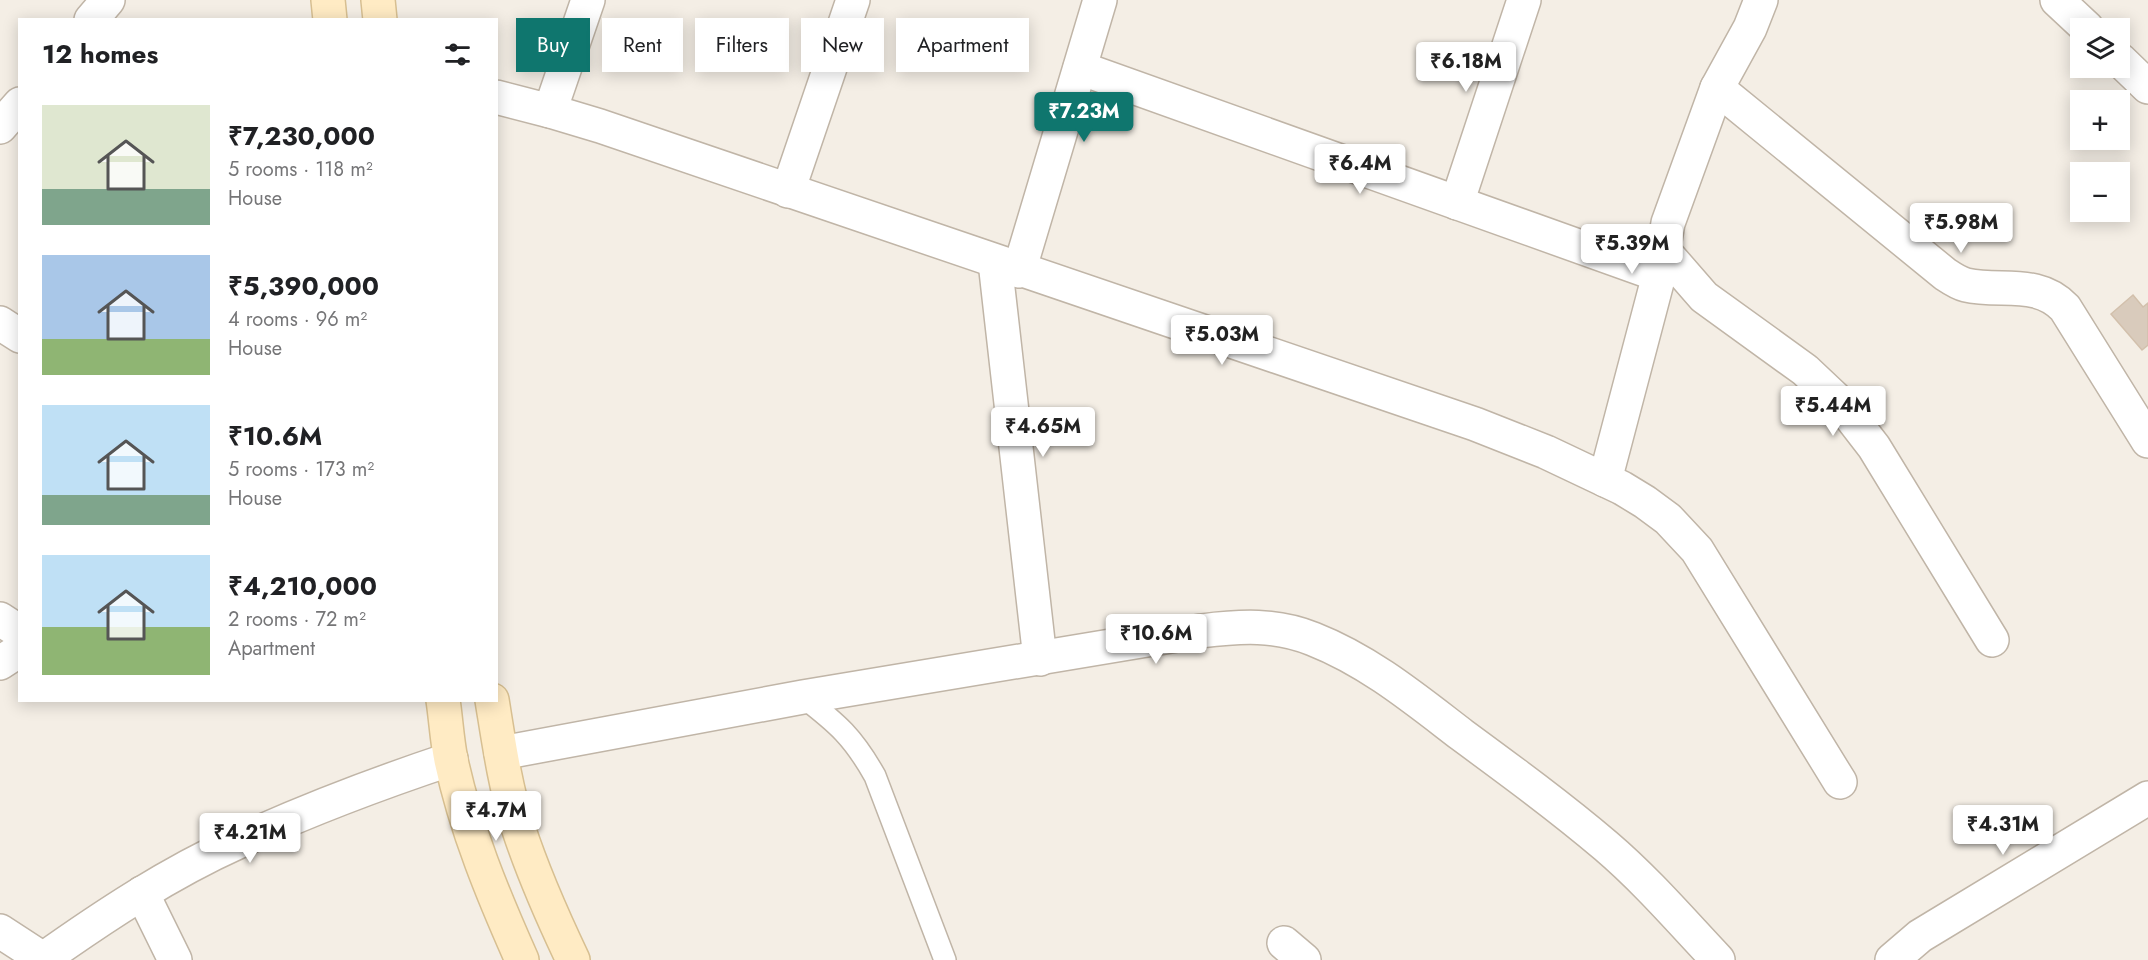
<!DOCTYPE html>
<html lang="en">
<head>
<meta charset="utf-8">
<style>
	:root { --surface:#fff; --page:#f6f6f6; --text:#202124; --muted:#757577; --accent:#0f766e }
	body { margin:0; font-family:Jost,sans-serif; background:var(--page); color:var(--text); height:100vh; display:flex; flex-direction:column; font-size:22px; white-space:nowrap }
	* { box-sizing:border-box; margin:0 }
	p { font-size:20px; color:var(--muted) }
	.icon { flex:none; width:33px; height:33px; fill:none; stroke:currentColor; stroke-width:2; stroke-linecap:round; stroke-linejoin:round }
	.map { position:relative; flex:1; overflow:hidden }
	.sheet { position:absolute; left:18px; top:18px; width:480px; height:684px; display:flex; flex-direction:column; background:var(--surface); border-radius:0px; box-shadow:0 3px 15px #0003 }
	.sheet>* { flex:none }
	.hud { position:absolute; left:516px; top:18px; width:570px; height:54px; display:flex; gap:12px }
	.buttons { position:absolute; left:2070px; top:18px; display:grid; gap:12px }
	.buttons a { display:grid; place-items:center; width:60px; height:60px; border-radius:0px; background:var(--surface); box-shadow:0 3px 15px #0003; font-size:30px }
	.price { position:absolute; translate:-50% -51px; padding:0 14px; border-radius:6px; background:#fff; color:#222; font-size:20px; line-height:39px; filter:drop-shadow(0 2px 3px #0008) }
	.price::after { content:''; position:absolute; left:50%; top:36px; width:18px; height:14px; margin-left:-9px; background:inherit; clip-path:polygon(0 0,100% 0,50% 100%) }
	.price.current { background:var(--accent); color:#fff }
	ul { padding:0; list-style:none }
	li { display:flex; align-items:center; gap:18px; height:150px; padding:0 24px }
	li span { display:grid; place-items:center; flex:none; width:168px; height:120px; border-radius:0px; color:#555 }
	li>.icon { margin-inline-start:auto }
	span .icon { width:72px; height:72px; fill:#fffc; stroke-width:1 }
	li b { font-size:26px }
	h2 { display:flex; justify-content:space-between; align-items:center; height:72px; padding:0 24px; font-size:26px }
	.chip { padding:0 21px; border-radius:0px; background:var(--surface); box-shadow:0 3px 15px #0003; font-size:21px; line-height:54px }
	.chip.current { background:var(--accent); color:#fff }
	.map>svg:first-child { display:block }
</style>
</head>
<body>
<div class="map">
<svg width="2148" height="960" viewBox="0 0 2148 960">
	<rect width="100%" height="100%" fill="#f4eee5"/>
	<path fill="#d9cbbc" stroke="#d2c0ac" stroke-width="1.5" d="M 2133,295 L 2143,307 L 2148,303 L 2148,345 L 2142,350 L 2111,314 Z"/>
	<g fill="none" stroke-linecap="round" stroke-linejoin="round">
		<g stroke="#c0b5a7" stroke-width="24">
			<path id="lane" d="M 803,697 C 838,724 853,737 875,776 L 945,960"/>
		</g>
		<g stroke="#c0b5a7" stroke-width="36">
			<g id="street">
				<path d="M 2057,0 L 2087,28"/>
				<path d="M 91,20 L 108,0"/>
				<path d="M 2120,60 L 2148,87"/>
				<path d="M 1080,68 L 1659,275"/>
				<path d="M 1717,88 L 1945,274 C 1951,278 1958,283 1966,285 C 2001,293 2038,279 2065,308 L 2148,441"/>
				<path d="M 496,97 L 550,111 L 600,126 L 1475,424 L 1546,452 L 1622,488 L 1645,502 L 1668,519 L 1697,550 L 1840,782"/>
				<path d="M 550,111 L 588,0"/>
				<path d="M 0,127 L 20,104"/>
				<path d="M 788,191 L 853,0"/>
				<path d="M 1457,203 L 1524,0"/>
				<path d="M 1663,250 L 1704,297 L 1805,370 L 1840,403 L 1874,447 L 1992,640"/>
				<path d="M 995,262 L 1040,659"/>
				<path d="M 1019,271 L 1100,0"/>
				<path d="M 0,323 L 20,336"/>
				<path d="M 1605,480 L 1659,275 L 1668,223 L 1717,88 L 1750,28 L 1761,0"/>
				<path d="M 0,619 L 20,632"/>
				<path d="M 0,663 L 20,650"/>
				<path d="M 501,753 L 803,697 L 1201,631 C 1241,626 1276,624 1313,639 C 1369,661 1415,699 1462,735 C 1511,771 1560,807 1606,846 C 1647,881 1682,922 1718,960"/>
				<path d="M 142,893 L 175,960"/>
				<path d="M 0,931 L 43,959"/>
				<path d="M 1284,943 L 1304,960"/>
				<path d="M 42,960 C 104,916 169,873 238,842 C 307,810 379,783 451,759"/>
				<path d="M 1892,960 L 1920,936 L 2148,798"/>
			</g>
		</g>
		<g stroke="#d7bf91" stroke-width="36">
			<g id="secondary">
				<path d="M 328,0 L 330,20"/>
				<path d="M 378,0 L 380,20"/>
				<path d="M 443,700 C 446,720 447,741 451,760 C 466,830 493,895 522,960"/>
				<path d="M 492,700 C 499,743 505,786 518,827 C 533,873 552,916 573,960"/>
			</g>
		</g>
		<use href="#lane" stroke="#fff" stroke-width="21"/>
		<use href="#street" stroke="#fff" stroke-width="33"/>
		<use href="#secondary" stroke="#ffebc4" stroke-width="33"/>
	</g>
</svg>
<div class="buttons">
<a><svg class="icon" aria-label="layers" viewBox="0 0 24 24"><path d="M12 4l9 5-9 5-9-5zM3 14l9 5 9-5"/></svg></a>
<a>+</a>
<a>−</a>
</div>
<b class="price" style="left:1466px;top:93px">₹6.18M</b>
<b class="price current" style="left:1084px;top:143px">₹7.23M</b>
<b class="price" style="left:1360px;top:195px">₹6.4M</b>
<b class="price" style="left:1961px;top:254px">₹5.98M</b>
<b class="price" style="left:1632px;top:275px">₹5.39M</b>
<b class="price" style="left:1222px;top:366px">₹5.03M</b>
<b class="price" style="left:1833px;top:437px">₹5.44M</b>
<b class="price" style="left:1043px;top:458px">₹4.65M</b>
<b class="price" style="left:1156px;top:665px">₹10.6M</b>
<b class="price" style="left:496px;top:842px">₹4.7M</b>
<b class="price" style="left:2003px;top:856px">₹4.31M</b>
<b class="price" style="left:250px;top:864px">₹4.21M</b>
<div class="hud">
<a class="chip current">Buy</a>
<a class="chip">Rent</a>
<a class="chip">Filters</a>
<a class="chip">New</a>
<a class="chip">Apartment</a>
</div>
<section class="sheet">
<h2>12 homes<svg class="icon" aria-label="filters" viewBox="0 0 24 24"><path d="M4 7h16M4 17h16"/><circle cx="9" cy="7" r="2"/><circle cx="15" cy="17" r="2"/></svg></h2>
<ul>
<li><span style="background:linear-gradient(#dfe7d0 70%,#7fa58c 0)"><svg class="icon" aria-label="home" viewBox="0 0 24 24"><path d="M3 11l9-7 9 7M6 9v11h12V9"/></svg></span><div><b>₹7,230,000</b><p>5 rooms · 118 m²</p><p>House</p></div></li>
<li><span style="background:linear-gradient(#a9c7e8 70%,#8fb573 0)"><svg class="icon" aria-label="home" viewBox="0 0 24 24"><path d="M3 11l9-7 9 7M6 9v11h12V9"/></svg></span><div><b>₹5,390,000</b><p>4 rooms · 96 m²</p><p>House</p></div></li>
<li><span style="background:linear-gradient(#bfe0f5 75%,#7fa58c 0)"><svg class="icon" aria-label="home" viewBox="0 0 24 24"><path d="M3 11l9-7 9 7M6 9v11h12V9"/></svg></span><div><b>₹10.6M</b><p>5 rooms · 173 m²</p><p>House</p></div></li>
<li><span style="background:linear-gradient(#bfe0f5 60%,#8fb573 0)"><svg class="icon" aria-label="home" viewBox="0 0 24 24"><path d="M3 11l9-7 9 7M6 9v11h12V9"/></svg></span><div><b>₹4,210,000</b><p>2 rooms · 72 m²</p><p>Apartment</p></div></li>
</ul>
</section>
</div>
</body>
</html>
